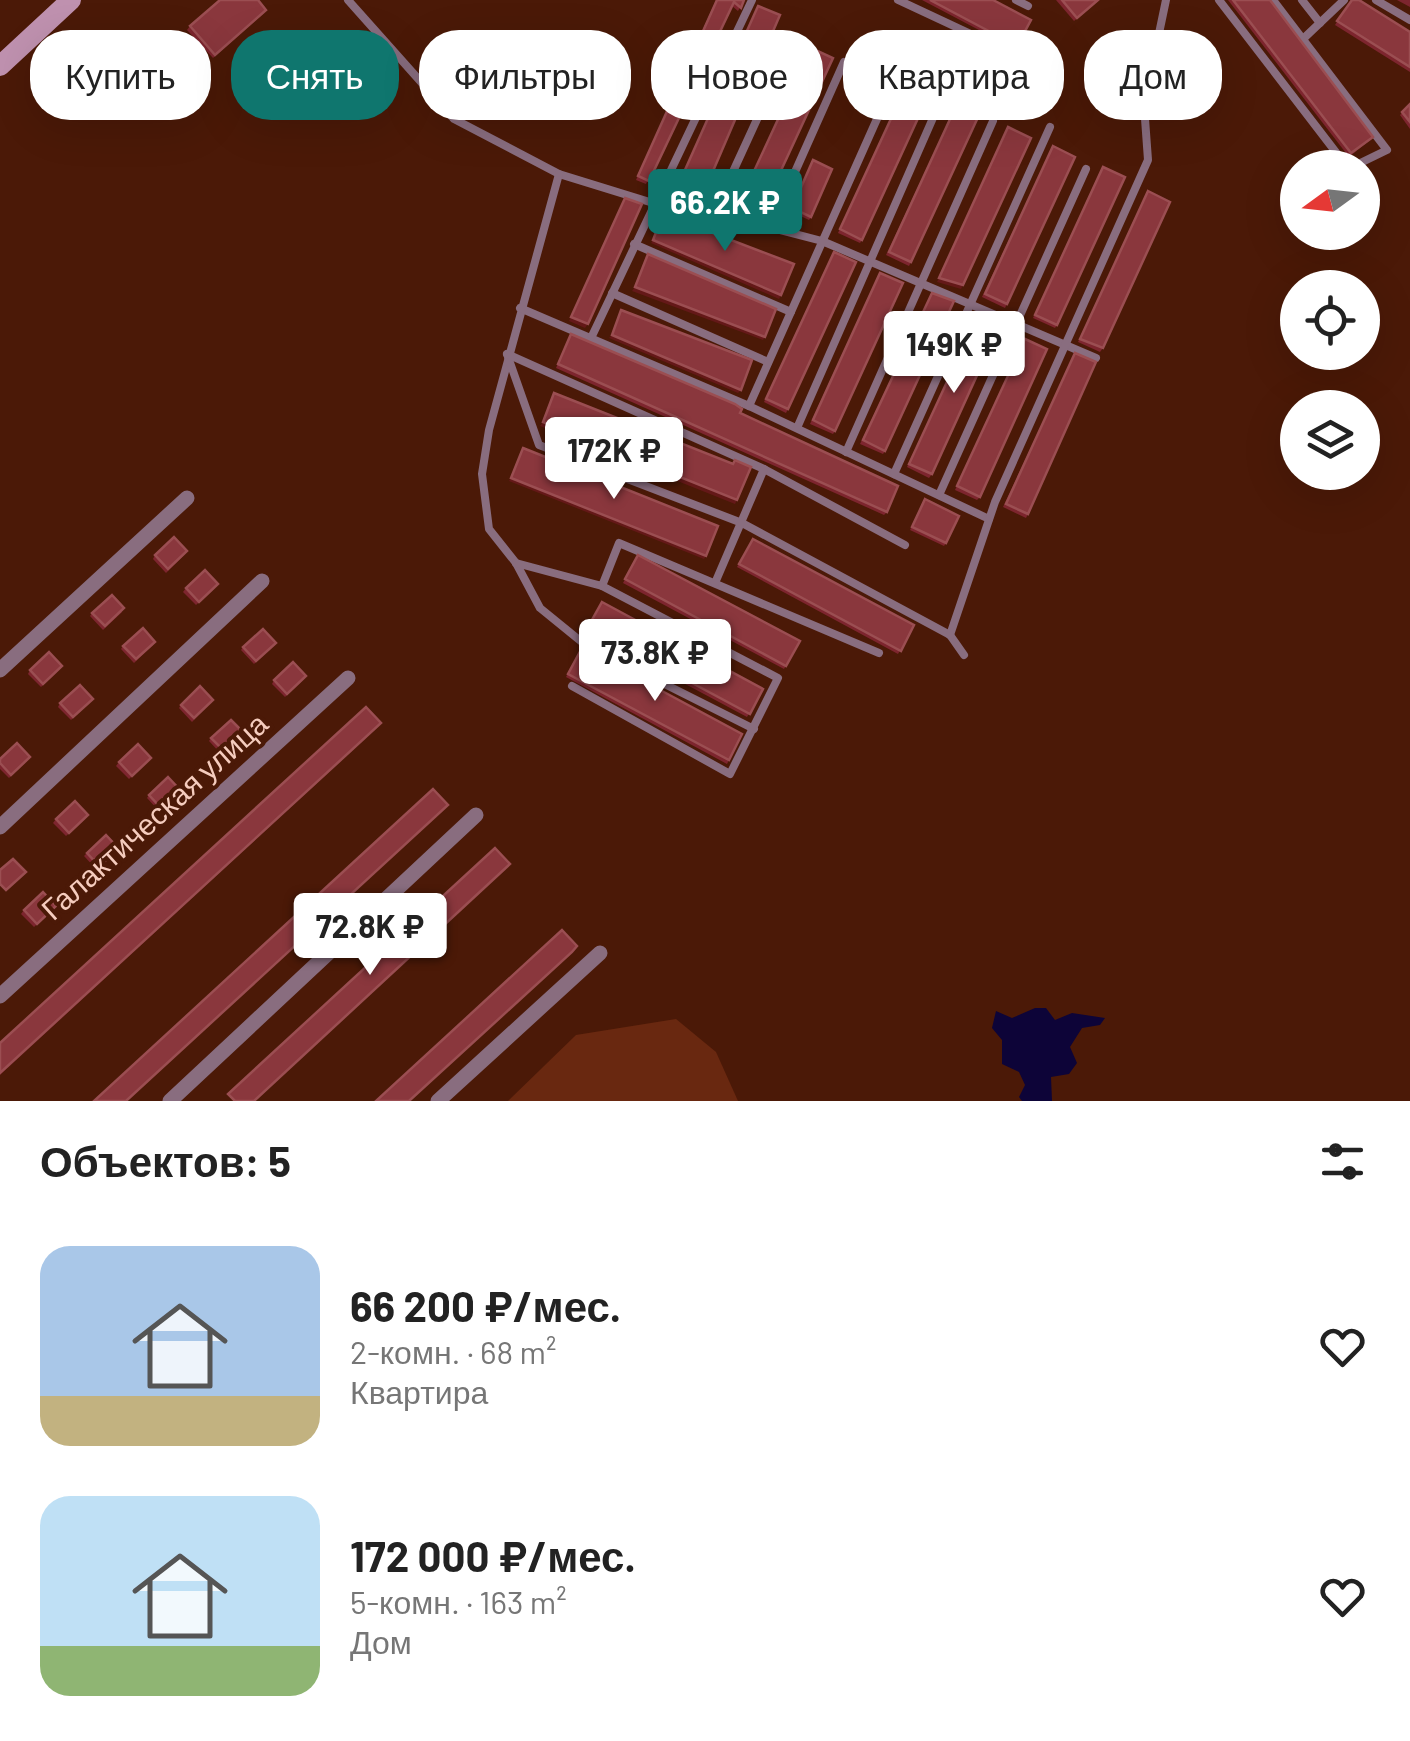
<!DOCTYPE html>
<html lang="ru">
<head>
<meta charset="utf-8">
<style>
	:root { --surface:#fff; --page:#f2f2f2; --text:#222; --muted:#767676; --accent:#0f766e }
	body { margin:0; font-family:Barlow,sans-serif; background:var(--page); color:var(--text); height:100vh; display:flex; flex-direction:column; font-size:38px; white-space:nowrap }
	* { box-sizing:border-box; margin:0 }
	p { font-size:32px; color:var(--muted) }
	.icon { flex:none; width:55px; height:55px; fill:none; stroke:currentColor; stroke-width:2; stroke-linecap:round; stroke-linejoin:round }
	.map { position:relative; height:1101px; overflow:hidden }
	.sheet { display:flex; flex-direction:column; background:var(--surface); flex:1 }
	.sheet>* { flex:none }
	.banner { position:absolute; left:30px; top:30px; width:1350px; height:90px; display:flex; gap:20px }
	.needle { width:65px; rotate:255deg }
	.fabs { position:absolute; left:1280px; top:150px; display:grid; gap:20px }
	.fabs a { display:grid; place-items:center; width:100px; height:100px; border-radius:50%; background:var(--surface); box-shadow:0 10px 40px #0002; font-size:50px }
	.price { position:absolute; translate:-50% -85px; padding:0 22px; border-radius:10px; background:#fff; color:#222; font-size:32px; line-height:65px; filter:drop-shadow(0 2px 5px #0008) }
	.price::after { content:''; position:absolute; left:50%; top:60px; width:30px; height:22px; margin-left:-15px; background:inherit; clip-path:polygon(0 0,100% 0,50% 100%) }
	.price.on { background:var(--accent); color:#fff }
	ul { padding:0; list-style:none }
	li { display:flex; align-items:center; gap:30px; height:250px; padding:0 40px }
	li span { display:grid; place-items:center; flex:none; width:280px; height:200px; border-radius:30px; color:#555 }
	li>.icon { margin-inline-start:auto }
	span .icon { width:120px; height:120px; fill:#fffc; stroke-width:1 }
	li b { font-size:42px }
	h2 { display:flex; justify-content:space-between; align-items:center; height:120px; padding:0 40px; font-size:42px }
	.chip { padding:0 35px; border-radius:40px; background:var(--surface); box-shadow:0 10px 40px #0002; font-size:35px; line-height:90px }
	.chip.on { background:var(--accent); color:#fff }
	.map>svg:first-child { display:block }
</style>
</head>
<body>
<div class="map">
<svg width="1410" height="1101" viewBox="0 0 1410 1101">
	<rect width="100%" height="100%" fill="#4b1907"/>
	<path fill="#692810" d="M 676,1019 L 716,1052 L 738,1101 L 508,1101 L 576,1035 Z"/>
	<path fill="#0d0438" d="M 1035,1008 L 1046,1008 L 1055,1020 L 1072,1013 L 1105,1018 L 1100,1025 L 1082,1028 L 1070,1047 L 1077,1063 L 1069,1074 L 1051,1077 L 1052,1101 L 1022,1101 L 1019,1097 L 1025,1085 L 1019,1072 L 1002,1064 L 1002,1040 L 992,1028 L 996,1011 L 1012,1018 Z"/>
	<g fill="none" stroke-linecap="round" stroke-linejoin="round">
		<g stroke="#896d7f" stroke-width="8">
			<path d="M 348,0 L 454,119 L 559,174 L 653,203 L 714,213 L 822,241 L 1096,358"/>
			<path d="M 898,0 L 1005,50"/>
			<path d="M 1016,0 L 1028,6"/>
			<path d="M 1219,0 L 1348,168"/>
			<path d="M 1273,0 L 1387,150 L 1350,168"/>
			<path d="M 1302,0 L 1320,23"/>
			<path d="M 1376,0 L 1410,20"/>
			<path d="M 1303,39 L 1344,0"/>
			<path d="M 559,174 L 489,430 L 482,474 L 489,529 L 516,563 L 540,608 L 583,643 L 754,729"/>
			<path d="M 714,213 L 793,41"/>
			<path d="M 770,228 L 844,62"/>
			<path d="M 634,244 L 791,312"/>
			<path d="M 612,293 L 768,362"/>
			<path d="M 520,308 L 749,406 L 989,519"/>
			<path d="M 592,336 L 752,0"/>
			<path d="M 507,354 L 539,445 L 742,523 L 950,635 L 964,655"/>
			<path d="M 507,354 L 764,469 L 905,545"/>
			<path d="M 749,406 L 893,83"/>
			<path d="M 797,428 L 940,102"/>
			<path d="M 846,452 L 993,121"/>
			<path d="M 894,474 L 1050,127"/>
			<path d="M 939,495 L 1086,169"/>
			<path d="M 516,563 L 602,586 L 619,543 L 879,653"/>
			<path d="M 715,583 L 764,469"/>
			<path d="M 950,635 L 995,502 L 1148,160 L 1144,105 L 1166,0"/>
			<path d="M 572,686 L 730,774 L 778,678 L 602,586"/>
		</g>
		<g stroke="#896d7f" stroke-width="15">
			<path d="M 0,670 L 187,498"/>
			<path d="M 0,827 L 262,581"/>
			<path d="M 0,996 L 348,678"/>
			<path d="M 170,1101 L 476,815"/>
			<path d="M 438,1101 L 600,953"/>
		</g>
		<path stroke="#bf91af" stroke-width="20" d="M 0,66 L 71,0"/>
	</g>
	<g fill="#7d252e">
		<path d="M 716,0 L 744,0 L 738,11 L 732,6 L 646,184 L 636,180 Z"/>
		<path d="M 922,0 L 993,0 L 1031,20 L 1015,49 Z"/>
		<path d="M 1056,0 L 1099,0 L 1074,21 Z"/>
		<path d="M 1228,0 L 1270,0 L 1373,137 L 1370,140 L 1349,157 Z"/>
		<path d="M 1351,0 L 1410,32 L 1410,72 L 1335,25 Z"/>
		<path d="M 1397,0 L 1410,0 L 1410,7 Z"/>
		<path d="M 264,13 L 213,58 L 187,30 L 190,26 Z"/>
		<path d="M 811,48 L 765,205 L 763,209 L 741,198 Z"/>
		<path d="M 908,82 L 862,240 L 860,243 L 838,233 Z"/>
		<path d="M 957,104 L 911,262 L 909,266 L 886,255 Z"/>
		<path d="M 1410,104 L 1410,129 L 1400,115 Z"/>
		<path d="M 1053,146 L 1007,304 L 1005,308 L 982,297 Z"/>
		<path d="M 813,160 L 811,217 L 809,220 L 790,211 Z"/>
		<path d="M 1103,167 L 1057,325 L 1055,328 L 1033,318 Z"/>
		<path d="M 1148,191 L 1103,348 L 1100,352 L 1078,342 Z"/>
		<path d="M 834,252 L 788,409 L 786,413 L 764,402 Z"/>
		<path d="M 880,273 L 835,431 L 833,434 L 810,424 Z"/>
		<path d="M 930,297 L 885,451 L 883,454 L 860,444 Z"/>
		<path d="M 977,317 L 932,474 L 929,478 L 907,467 Z"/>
		<path d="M 571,334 L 740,413 L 887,512 L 884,515 L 556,368 Z"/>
		<path d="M 1025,339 L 980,497 L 977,500 L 955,490 Z"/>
		<path d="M 1075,353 L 1028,514 L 1026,518 L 1003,507 Z"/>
		<path d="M 923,503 L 946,543 L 944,546 L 910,530 Z"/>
		<path d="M 753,539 L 914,625 L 898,654 L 737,567 Z"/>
		<path d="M 185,554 L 166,573 L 153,559 L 155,555 Z"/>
		<path d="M 638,555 L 800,641 L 784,669 L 623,583 Z"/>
		<path d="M 218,584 L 196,605 L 183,592 L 186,588 Z"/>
		<path d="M 602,602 L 763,689 L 747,717 L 586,631 Z"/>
		<path d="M 122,612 L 103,630 L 90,616 L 92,613 Z"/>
		<path d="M 153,645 L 134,663 L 121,649 L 123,646 Z"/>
		<path d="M 273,646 L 254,664 L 241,650 L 243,647 Z"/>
		<path d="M 582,648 L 729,760 L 727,764 L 566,677 Z"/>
		<path d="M 60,669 L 41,687 L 28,674 L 30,670 Z"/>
		<path d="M 304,679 L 285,697 L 272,684 L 274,680 Z"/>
		<path d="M 93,699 L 71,720 L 58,707 L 60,703 Z"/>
		<path d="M 213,700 L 192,722 L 179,708 L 181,705 Z"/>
		<path d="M 241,737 L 222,755 L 209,741 L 211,738 Z"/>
		<path d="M 0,759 L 28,760 L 9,778 L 0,769 Z"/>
		<path d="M 148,761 L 129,779 L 116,766 L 119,762 Z"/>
		<path d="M 179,794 L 160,812 L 147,798 L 149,795 Z"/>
		<path d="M 86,818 L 66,836 L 53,823 L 56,819 Z"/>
		<path d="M 119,849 L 97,870 L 84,856 L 87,853 Z"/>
		<path d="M 56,906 L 34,927 L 21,914 L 24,910 Z"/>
	</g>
	<g fill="#641818">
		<path d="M 677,188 L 701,199 L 699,202 L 674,192 Z"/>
		<path d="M 653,240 L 781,295 L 779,299 L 651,243 Z"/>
		<path d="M 939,278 L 963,285 L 961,289 L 937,282 Z"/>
		<path d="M 635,287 L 765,337 L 763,340 L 632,291 Z"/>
		<path d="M 571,317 L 588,324 L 585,328 L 569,321 Z"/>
		<path d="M 612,335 L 741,390 L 738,393 L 609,338 Z"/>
		<path d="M 543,422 L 737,500 L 735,504 L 540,426 Z"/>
		<path d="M 511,478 L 706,556 L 704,559 L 509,481 Z"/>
		<path d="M 381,723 L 378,727 L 0,1075 L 0,1073 Z"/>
		<path d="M 448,805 L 127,1101 L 126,1101 Z"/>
		<path d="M 510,864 L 255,1101 L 254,1101 Z"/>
	</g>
	<g fill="#8a373d" stroke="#9b4e52" stroke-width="2.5">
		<path d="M 220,0 L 258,0 L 266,10 L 215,55 L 190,26 Z"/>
		<path d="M 717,0 L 744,0 L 741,8 L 734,2 L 649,181 L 638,176 Z"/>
		<path d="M 930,0 L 993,0 L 1031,20 L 1017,46 Z"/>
		<path d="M 1062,0 L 1098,0 L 1077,18 Z"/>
		<path d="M 1233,0 L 1270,0 L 1373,137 L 1351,153 Z"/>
		<path d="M 1352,0 L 1359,0 L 1410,32 L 1410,67 L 1337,21 Z"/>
		<path d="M 758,6 L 780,15 L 701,199 L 677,188 Z"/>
		<path d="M 811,48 L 833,58 L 765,205 L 743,195 Z"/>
		<path d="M 908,82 L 930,92 L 862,240 L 840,229 Z"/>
		<path d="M 957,104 L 979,115 L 911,262 L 889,252 Z"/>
		<path d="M 1410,104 L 1410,122 L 1402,112 Z"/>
		<path d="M 1008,127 L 1031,138 L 963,285 L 939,278 Z"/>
		<path d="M 1053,146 L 1075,157 L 1007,304 L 985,294 Z"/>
		<path d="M 813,160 L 832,169 L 811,217 L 792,208 Z"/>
		<path d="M 1103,167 L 1125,177 L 1057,325 L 1035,315 Z"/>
		<path d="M 1148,191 L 1170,202 L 1103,348 L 1080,339 Z"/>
		<path d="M 625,198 L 642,204 L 588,324 L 571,317 Z"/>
		<path d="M 663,214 L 794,264 L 781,295 L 653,240 Z"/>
		<path d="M 834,252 L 856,262 L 788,409 L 766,399 Z"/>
		<path d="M 648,254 L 776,309 L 765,337 L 635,287 Z"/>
		<path d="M 880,273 L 903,283 L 835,431 L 813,420 Z"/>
		<path d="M 932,293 L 954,301 L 885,451 L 863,440 Z"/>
		<path d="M 621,310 L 752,360 L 741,390 L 612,335 Z"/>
		<path d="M 977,317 L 999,327 L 932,474 L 909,464 Z"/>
		<path d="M 571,334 L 735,404 L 742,409 L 740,413 L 898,486 L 887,512 L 558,364 Z"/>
		<path d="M 1025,339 L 1047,349 L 980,497 L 957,486 Z"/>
		<path d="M 1075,353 L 1096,362 L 1028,514 L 1006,504 Z"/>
		<path d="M 554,393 L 733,464 L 735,460 L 751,467 L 737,500 L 543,422 Z"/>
		<path d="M 523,448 L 718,526 L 706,556 L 511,478 Z"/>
		<path d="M 925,499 L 959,516 L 946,543 L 912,527 Z"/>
		<path d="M 174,537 L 187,551 L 168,569 L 155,555 Z"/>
		<path d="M 753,539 L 914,625 L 901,651 L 739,564 Z"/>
		<path d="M 638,555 L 800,641 L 786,666 L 625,579 Z"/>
		<path d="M 205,570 L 218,584 L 199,602 L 186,588 Z"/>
		<path d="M 112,595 L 124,608 L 105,626 L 92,613 Z"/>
		<path d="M 602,602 L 763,689 L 750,714 L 588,627 Z"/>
		<path d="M 143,628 L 155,642 L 136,659 L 123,646 Z"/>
		<path d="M 263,629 L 276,643 L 256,661 L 243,647 Z"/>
		<path d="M 582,648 L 742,734 L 729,760 L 568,674 Z"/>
		<path d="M 49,652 L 62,666 L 43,684 L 30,670 Z"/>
		<path d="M 293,662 L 306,676 L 287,694 L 274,680 Z"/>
		<path d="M 80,685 L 93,699 L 73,717 L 60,703 Z"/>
		<path d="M 200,686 L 213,700 L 194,718 L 181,705 Z"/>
		<path d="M 366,707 L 381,723 L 0,1073 L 0,1043 Z"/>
		<path d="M 231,720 L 244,733 L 224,751 L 211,738 Z"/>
		<path d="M 17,743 L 30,757 L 11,775 L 0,763 L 0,759 Z"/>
		<path d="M 138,744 L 151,758 L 132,776 L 119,762 Z"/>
		<path d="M 168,777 L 181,791 L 162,809 L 149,795 Z"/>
		<path d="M 433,789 L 448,805 L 126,1101 L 94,1101 Z"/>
		<path d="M 75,801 L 88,815 L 69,833 L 56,819 Z"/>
		<path d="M 106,835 L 119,849 L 99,866 L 87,853 Z"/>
		<path d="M 495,848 L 510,864 L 254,1101 L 235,1101 L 228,1094 Z"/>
		<path d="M 13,859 L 26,872 L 6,890 L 0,884 L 0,870 Z"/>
		<path d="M 43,892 L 56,906 L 37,924 L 24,910 Z"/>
		<path d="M 562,930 L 577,946 L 572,952 L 409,1101 L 376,1101 Z"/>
	</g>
	<g text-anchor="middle" stroke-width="8" stroke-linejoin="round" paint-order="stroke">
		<g font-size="30" fill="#f5ccbe" stroke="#4b1907">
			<text transform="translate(155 817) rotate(-42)" y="10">Галактическая улица</text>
		</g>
	</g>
</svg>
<div class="fabs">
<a><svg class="needle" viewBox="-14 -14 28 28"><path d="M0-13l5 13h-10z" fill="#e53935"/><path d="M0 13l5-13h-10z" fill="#767676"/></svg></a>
<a><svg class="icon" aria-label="locate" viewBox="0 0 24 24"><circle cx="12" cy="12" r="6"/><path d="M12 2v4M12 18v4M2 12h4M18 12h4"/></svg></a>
<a><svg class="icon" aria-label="layers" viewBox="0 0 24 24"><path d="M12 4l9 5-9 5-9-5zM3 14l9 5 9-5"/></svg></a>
</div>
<b class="price on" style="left:725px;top:254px">66.2K ₽</b>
<b class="price" style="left:954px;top:396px">149K ₽</b>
<b class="price" style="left:614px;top:502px">172K ₽</b>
<b class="price" style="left:655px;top:704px">73.8K ₽</b>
<b class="price" style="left:370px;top:978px">72.8K ₽</b>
<div class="banner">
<a class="chip">Купить</a>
<a class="chip on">Снять</a>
<a class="chip">Фильтры</a>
<a class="chip">Новое</a>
<a class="chip">Квартира</a>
<a class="chip">Дом</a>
</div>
</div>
<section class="sheet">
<h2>Объектов: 5<svg class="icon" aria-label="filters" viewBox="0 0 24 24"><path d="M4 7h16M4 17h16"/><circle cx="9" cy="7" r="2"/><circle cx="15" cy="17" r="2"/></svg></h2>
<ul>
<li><span style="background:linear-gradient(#a9c7e8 75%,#c2b280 0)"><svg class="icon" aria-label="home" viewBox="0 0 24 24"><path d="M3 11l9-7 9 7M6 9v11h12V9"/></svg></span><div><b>66 200 ₽/мес.</b><p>2-комн. · 68 m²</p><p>Квартира</p></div><svg class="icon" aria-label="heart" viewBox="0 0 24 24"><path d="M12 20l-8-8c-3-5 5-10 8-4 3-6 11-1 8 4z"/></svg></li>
<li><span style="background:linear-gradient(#bfe0f5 75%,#8fb573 0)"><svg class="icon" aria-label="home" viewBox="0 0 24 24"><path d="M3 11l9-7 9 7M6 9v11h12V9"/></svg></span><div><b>172 000 ₽/мес.</b><p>5-комн. · 163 m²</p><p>Дом</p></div><svg class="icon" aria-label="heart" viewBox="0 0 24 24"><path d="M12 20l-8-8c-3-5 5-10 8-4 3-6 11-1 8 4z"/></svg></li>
</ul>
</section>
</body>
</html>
